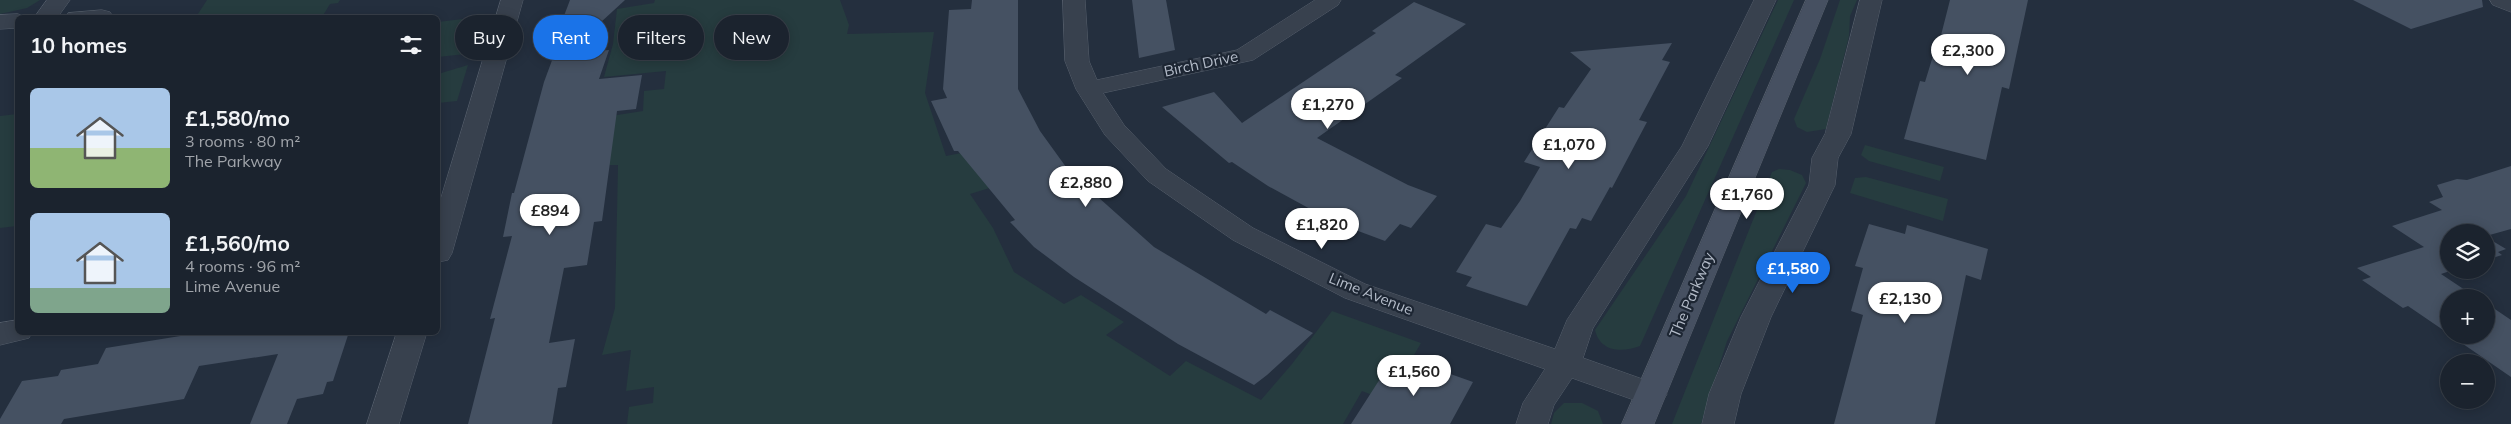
<!DOCTYPE html>
<html lang="en">
<head>
<meta charset="utf-8">
<style>
	:root { --surface:#1b232e; --page:#242b36; --text:#f1f3f6; --muted:#a0a4aa; --line:#39404a; --accent:#1a73e8 }
	body { margin:0; font-family:Mulish,sans-serif; background:var(--page); color:var(--text); height:100vh; display:flex; flex-direction:column; font-size:19px; white-space:nowrap }
	* { box-sizing:border-box; margin:0 }
	p { font-size:16px; color:var(--muted) }
	.icon { flex:none; width:28px; height:28px; fill:none; stroke:currentColor; stroke-width:2; stroke-linecap:round; stroke-linejoin:round }
	.map { position:relative; flex:1; overflow:hidden }
	.drawer { position:absolute; left:15px; top:15px; width:425px; height:320px; display:flex; flex-direction:column; background:var(--surface); border-radius:8px; box-shadow:0 2px 12px #0003,0 0 0 1px var(--line) }
	.drawer>* { flex:none }
	.top-card { position:absolute; left:455px; top:15px; width:475px; height:45px; display:flex; gap:10px }
	.controls { position:absolute; left:2440px; top:224px; display:grid; gap:10px }
	.controls a { display:grid; place-items:center; width:55px; height:55px; border-radius:50%; background:var(--surface); box-shadow:0 2px 12px #0003,0 0 0 1px var(--line); font-size:25px }
	.price { position:absolute; translate:-50% -42px; padding:0 11px; border-radius:18px; background:#fff; color:#222; font-size:16px; line-height:32px; filter:drop-shadow(0 1px 2px #0008) }
	.price::after { content:''; position:absolute; left:50%; top:30px; width:15px; height:11px; margin-left:-8px; background:inherit; clip-path:polygon(0 0,100% 0,50% 100%) }
	.price.on { background:var(--accent); color:#fff }
	ul { padding:0; list-style:none }
	li { display:flex; align-items:center; gap:15px; height:125px; padding:0 15px }
	li span { display:grid; place-items:center; flex:none; width:140px; height:100px; border-radius:8px; color:#555 }
	li>.icon { margin-inline-start:auto }
	span .icon { width:60px; height:60px; fill:#fffc; stroke-width:1 }
	li b { font-size:21px }
	h2 { display:flex; justify-content:space-between; align-items:center; height:60px; padding:0 15px; font-size:21px }
	.tag { padding:0 18px; border-radius:22px; background:var(--surface); box-shadow:0 2px 12px #0003,0 0 0 1px var(--line); font-size:18px; line-height:45px }
	.tag.on { background:var(--accent); color:#fff }
	.map>svg:first-child { display:block }
</style>
</head>
<body>
<div class="map">
<svg width="2511" height="424" viewBox="0 0 2511 424">
	<rect width="100%" height="100%" fill="#242f3e"/>
	<g fill="#263c3f">
		<path d="M 0,0 L 40,0 L 27,8 L 0,14 Z"/>
		<path d="M 207,0 L 340,0 L 338,3 L 330,4 L 322,17 L 196,17 Z"/>
		<path d="M 655,0 L 840,0 L 849,25 L 847,34 L 934,32 L 925,93 L 946,156 L 972,151 L 996,186 L 970,194 L 993,228 L 1014,272 L 1064,304 L 1081,295 L 1124,322 L 1106,335 L 1170,376 L 1186,361 L 1261,400 L 1292,364 L 1332,311 L 1421,343 L 1403,374 L 1387,368 L 1385,400 L 1362,391 L 1343,424 L 627,424 L 629,407 L 653,403 L 654,387 L 626,391 L 631,350 L 602,355 L 615,308 L 618,165 L 600,165 L 611,116 L 643,111 L 644,91 L 664,89 L 666,71 L 604,77 L 613,44 L 617,9 L 654,3 Z"/>
		<path d="M 1778,0 L 1794,0 L 1640,346 C 1622,353 1600,352 1595,330 L 1686,196 Z"/>
		<path d="M 1840,0 L 1857,0 L 1850,16 L 1849,36 L 1826,129 L 1807,132 L 1797,127 L 1794,119 L 1820,59 Z"/>
		<path d="M 487,16 L 474,53 L 438,57 L 438,22 Z"/>
		<path d="M 468,65 L 457,101 L 438,103 L 438,74 Z"/>
		<path d="M 17,114 L 17,226 L 0,228 L 0,116 Z"/>
		<path d="M 1865,145 L 1944,167 L 1940,181 L 1869,161 L 1861,155 Z"/>
		<path d="M 1779,169 L 1790,170 L 1802,175 L 1806,183 L 1727,341 L 1701,424 L 1672,424 L 1772,172 Z"/>
		<path d="M 1866,177 L 1948,199 L 1943,221 L 1850,193 L 1855,178 Z"/>
		<path d="M 1564,403 L 1582,403 L 1598,411 L 1603,424 L 1551,424 L 1554,413 Z"/>
	</g>
	<g fill="#455162">
		<path d="M 570,0 L 625,0 L 588,34 L 556,37 Z"/>
		<path d="M 972,0 L 1018,0 L 1018,89 L 1040,131 L 1066,167 L 1086,190 L 1089,189 L 1154,247 L 1266,314 L 1270,310 L 1313,333 L 1267,375 L 1254,385 L 1178,344 L 1074,277 L 1034,247 L 1010,222 L 1015,220 L 958,151 L 954,151 L 931,101 L 947,98 L 943,89 L 949,10 L 971,9 Z"/>
		<path d="M 1132,0 L 1166,0 L 1175,50 L 1139,58 Z"/>
		<path d="M 1950,0 L 2028,0 L 2009,89 L 2002,87 L 1986,160 L 1904,139 L 1920,81 L 1925,82 L 1936,46 L 1938,47 Z"/>
		<path d="M 2353,0 L 2482,0 L 2483,7 L 2411,29 Z"/>
		<path d="M 1414,2 L 1466,24 L 1395,75 L 1402,78 L 1317,138 L 1408,185 L 1437,196 L 1411,228 L 1400,224 L 1385,241 L 1334,222 L 1268,186 L 1232,162 L 1229,163 L 1162,107 L 1214,92 L 1242,123 L 1376,33 L 1372,31 Z"/>
		<path d="M 1672,43 L 1662,60 L 1670,62 L 1639,120 L 1647,122 L 1612,188 L 1610,187 L 1591,221 L 1582,218 L 1576,229 L 1570,228 L 1527,306 L 1466,286 L 1472,277 L 1456,272 L 1486,224 L 1501,228 L 1520,201 L 1540,167 L 1524,162 L 1559,107 L 1564,108 L 1591,69 L 1570,52 Z"/>
		<path d="M 609,50 L 599,79 L 642,75 L 636,109 L 617,111 L 602,221 L 594,222 L 587,265 L 564,268 L 549,343 L 575,339 L 566,387 L 558,388 L 552,424 L 468,424 L 495,318 L 490,319 L 512,236 L 503,237 L 512,193 L 514,193 L 544,82 L 554,55 Z"/>
		<path d="M 2511,166 L 2511,229 L 2486,236 L 2486,232 L 2449,232 L 2449,270 L 2453,270 L 2441,274 L 2477,298 L 2449,298 L 2449,334 L 2408,306 L 2403,308 L 2362,280 L 2371,277 L 2357,268 L 2424,247 L 2392,226 L 2442,210 L 2429,202 L 2443,197 L 2437,185 L 2457,179 L 2467,180 Z"/>
		<path d="M 1869,224 L 1905,234 L 1907,225 L 1988,249 L 1981,280 L 1966,275 L 1935,424 L 1834,424 L 1863,315 L 1851,311 L 1863,268 L 1855,266 Z"/>
		<path d="M 2486,237 L 2506,249 L 2498,252 L 2502,255 L 2486,260 Z"/>
		<path d="M 2486,303 L 2511,320 L 2511,377 L 2450,335 L 2486,335 Z"/>
		<path d="M 205,332 L 349,332 L 333,381 L 327,382 L 323,394 L 297,399 L 287,424 L 250,424 L 278,354 L 199,366 L 184,399 L 64,419 L 61,424 L 0,424 L 0,419 L 22,381 L 58,376 L 61,370 L 98,364 L 106,348 Z"/>
		<path d="M 1411,360 L 1473,382 L 1450,424 L 1351,424 L 1387,368 L 1403,374 Z"/>
	</g>
	<g fill="none" stroke-linecap="round" stroke-linejoin="round">
		<g stroke="#565f6c" stroke-width="1">
			<g id="street">
				<path d="M 47,0 L 70,0 L 57,18 L 34,18 Z"/>
				<path d="M 501,0 L 523,0 L 452,253 L 448,260 L 438,262 L 438,208 Z"/>
				<path d="M 1063,0 L 1085,0 L 1089,61 L 1097,80 L 1237,50 L 1315,0 L 1341,0 L 1338,5 L 1253,60 L 1103,93 L 1124,125 L 1166,169 L 1253,228 L 1365,284 L 1555,349 L 1567,320 L 1682,146 L 1754,0 L 1776,0 L 1708,146 L 1593,328 L 1583,358 L 1662,386 L 1667,394 L 1662,402 L 1651,406 L 1572,378 L 1554,405 L 1548,424 L 1516,424 L 1523,403 L 1545,369 L 1345,298 L 1233,240 L 1148,181 L 1105,135 L 1076,89 L 1065,61 Z"/>
				<path d="M 1860,0 L 1882,0 L 1851,134 L 1838,158 L 1835,185 L 1771,317 L 1741,394 L 1734,424 L 1702,424 L 1709,394 L 1741,317 L 1809,185 L 1812,158 L 1825,134 Z"/>
				<path d="M 2490,0 L 2511,0 L 2511,12 L 2493,5 Z"/>
				<path d="M 102,10 L 110,12 L 113,17 L 65,18 L 68,13 Z"/>
				<path d="M 18,14 L 27,18 L 18,18 L 18,28 L 0,29 L 0,15 Z"/>
				<path d="M 18,320 L 18,332 L 32,332 L 29,338 L 0,345 L 0,323 Z"/>
				<path d="M 397,332 L 427,332 L 399,424 L 367,424 Z"/>
			</g>
		</g>
		<g stroke="#565f6c" stroke-width="1">
			<path id="secondary" d="M 1806,0 L 1828,0 L 1654,424 L 1622,424 Z"/>
		</g>
		<use href="#street" fill="#38414e" fill-rule="evenodd"/>
		<use href="#secondary" fill="#465061" fill-rule="evenodd"/>
	</g>
	<g text-anchor="middle" stroke-width="4.5" stroke-linejoin="round" paint-order="stroke">
		<g font-size="15" fill="#b4bcc9" stroke="#1d2633">
			<text transform="translate(1201 64) rotate(-12)" y="5">Birch Drive</text>
			<text transform="translate(1371 294) rotate(22)" y="5">Lime Avenue</text>
			<text transform="translate(1692 295) rotate(-67)" y="5">The Parkway</text>
		</g>
	</g>
</svg>
<div class="controls">
<a><svg class="icon" aria-label="layers" viewBox="0 0 24 24"><path d="M12 4l9 5-9 5-9-5zM3 14l9 5 9-5"/></svg></a>
<a>+</a>
<a>−</a>
</div>
<b class="price" style="left:1968px;top:76px">£2,300</b>
<b class="price" style="left:1328px;top:130px">£1,270</b>
<b class="price" style="left:1569px;top:170px">£1,070</b>
<b class="price" style="left:1086px;top:208px">£2,880</b>
<b class="price" style="left:1747px;top:220px">£1,760</b>
<b class="price" style="left:550px;top:236px">£894</b>
<b class="price" style="left:1322px;top:250px">£1,820</b>
<b class="price on" style="left:1793px;top:294px">£1,580</b>
<b class="price" style="left:1905px;top:324px">£2,130</b>
<b class="price" style="left:1414px;top:397px">£1,560</b>
<div class="top-card">
<a class="tag">Buy</a>
<a class="tag on">Rent</a>
<a class="tag">Filters</a>
<a class="tag">New</a>
</div>
<section class="drawer">
<h2>10 homes<svg class="icon" aria-label="filters" viewBox="0 0 24 24"><path d="M4 7h16M4 17h16"/><circle cx="9" cy="7" r="2"/><circle cx="15" cy="17" r="2"/></svg></h2>
<ul>
<li><span style="background:linear-gradient(#a9c7e8 60%,#8fb573 0)"><svg class="icon" aria-label="home" viewBox="0 0 24 24"><path d="M3 11l9-7 9 7M6 9v11h12V9"/></svg></span><div><b>£1,580/mo</b><p>3 rooms · 80 m²</p><p>The Parkway</p></div></li>
<li><span style="background:linear-gradient(#a9c7e8 75%,#7fa58c 0)"><svg class="icon" aria-label="home" viewBox="0 0 24 24"><path d="M3 11l9-7 9 7M6 9v11h12V9"/></svg></span><div><b>£1,560/mo</b><p>4 rooms · 96 m²</p><p>Lime Avenue</p></div></li>
</ul>
</section>
</div>
</body>
</html>
